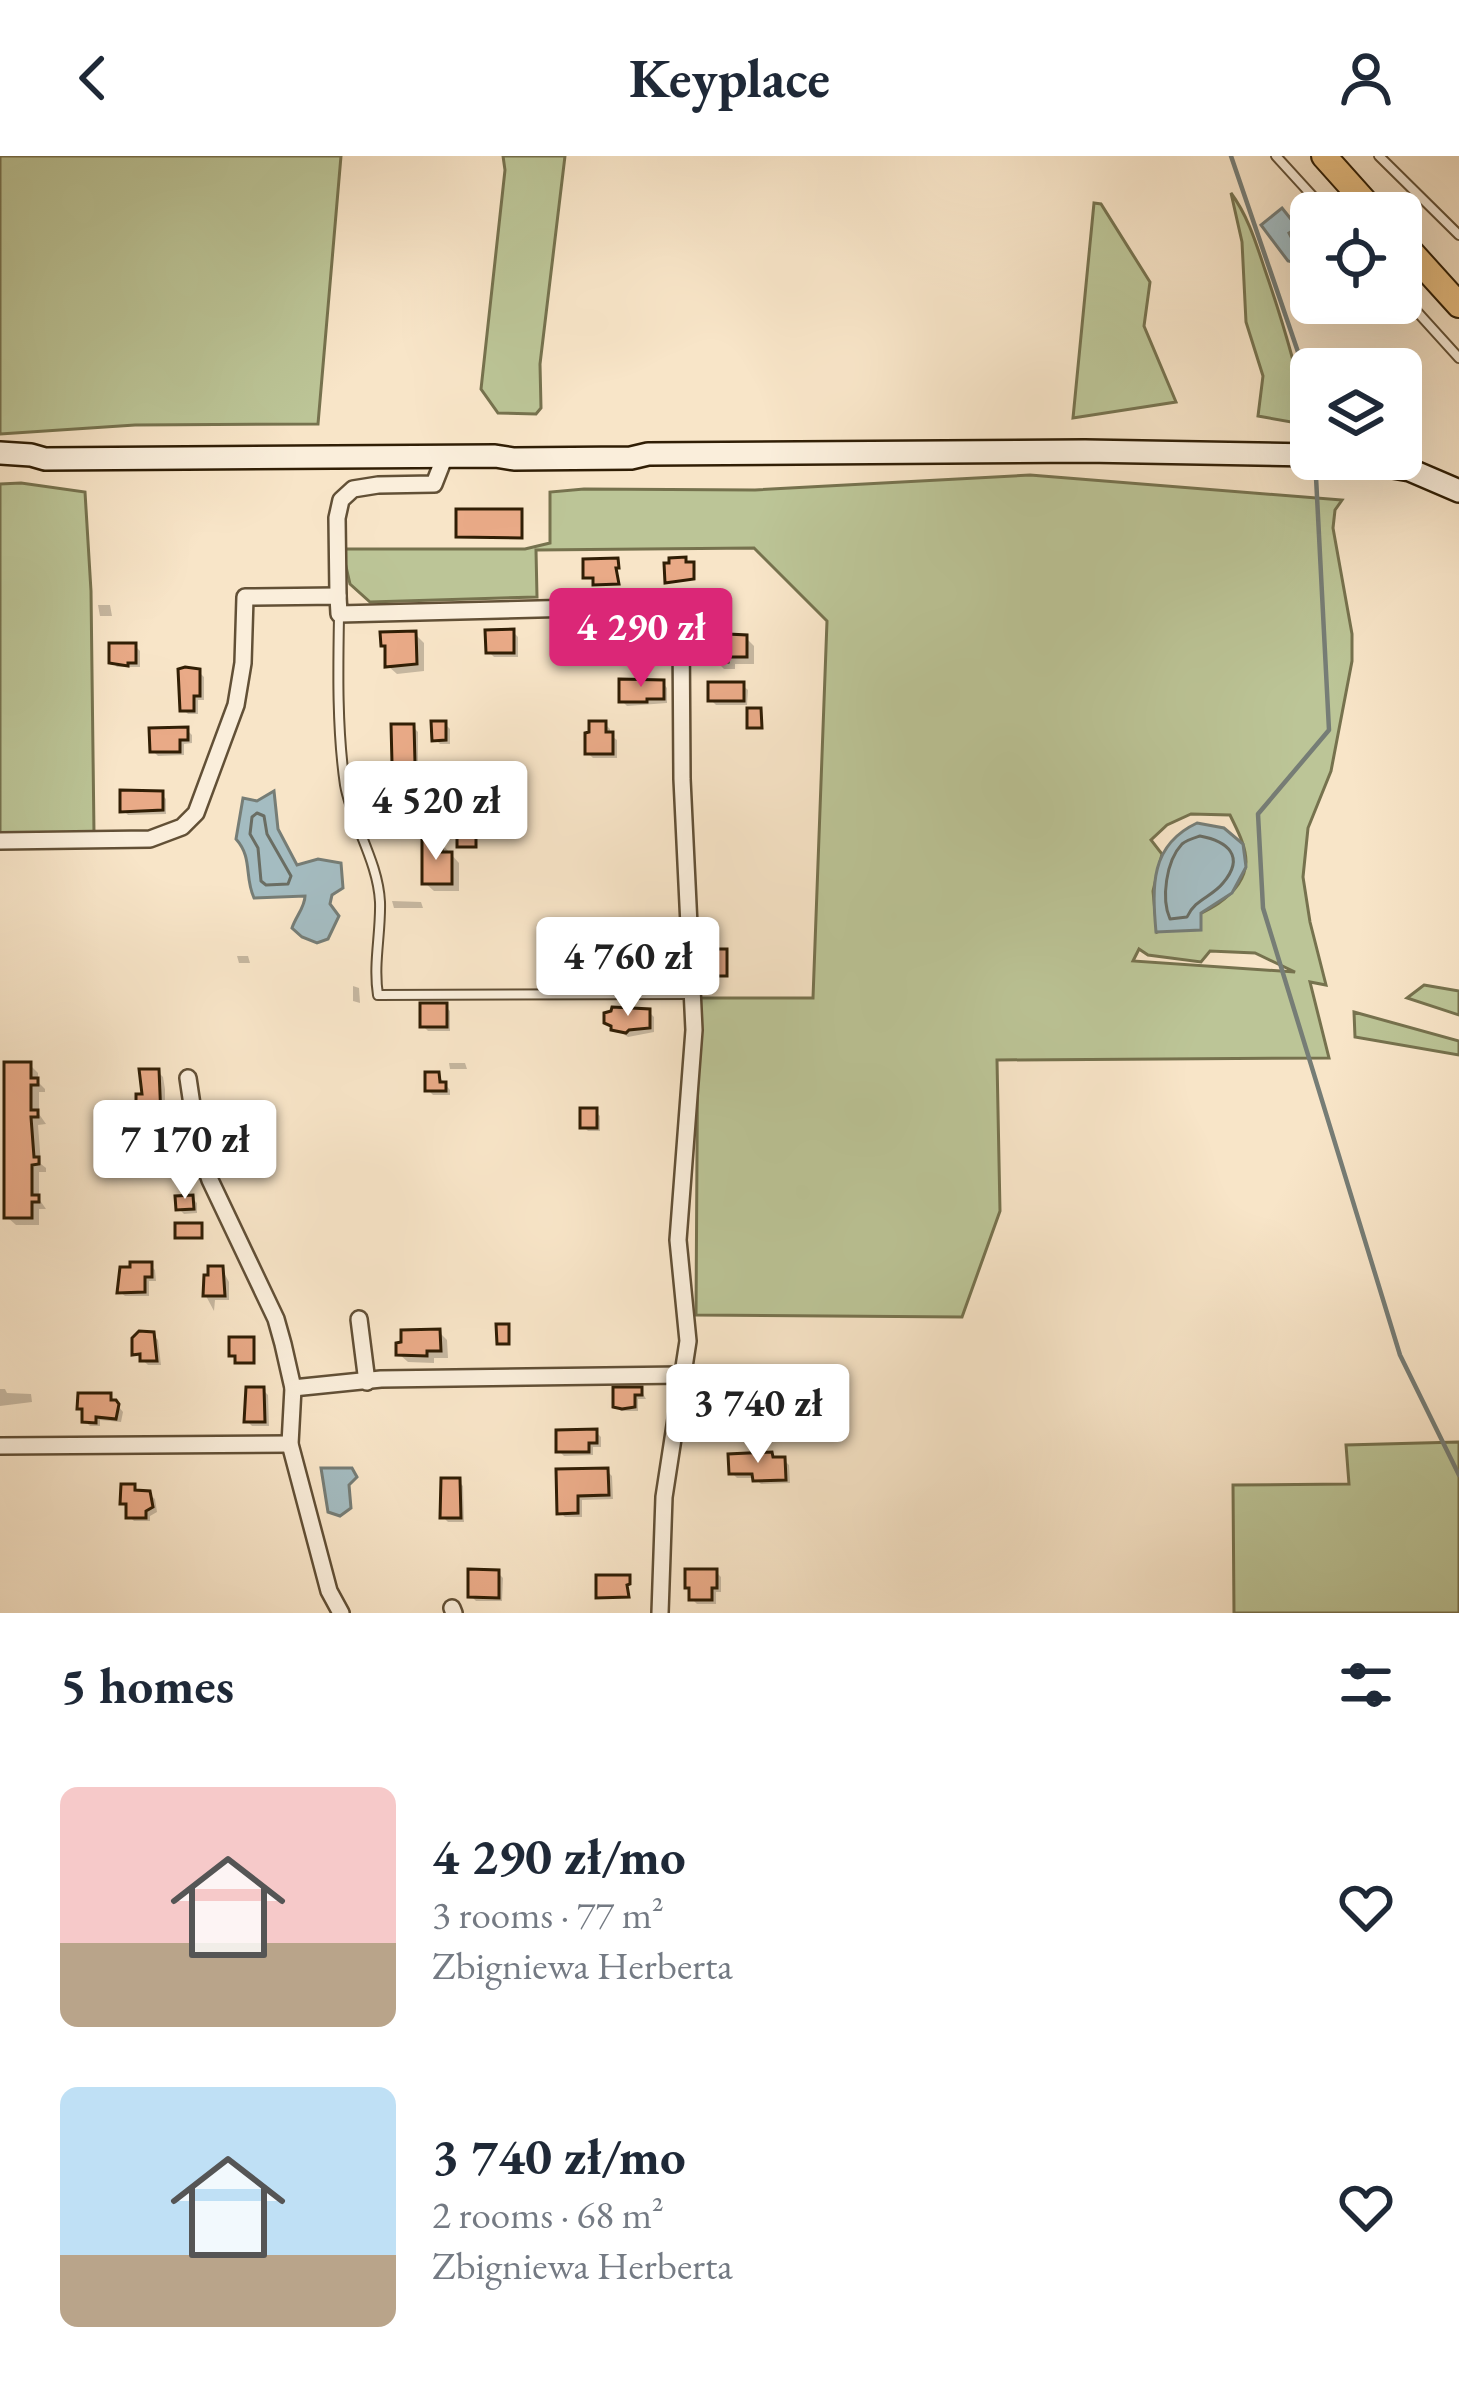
<!DOCTYPE html>
<html lang="en">
<head>
<meta charset="utf-8">
<style>
	:root { --surface:#fff; --page:#f2f2f3; --text:#1f2937; --muted:#747a83; --accent:#db2777 }
	body { margin:0; font-family:"EB Garamond",serif; background:var(--page); color:var(--text); height:100vh; display:flex; flex-direction:column; font-size:45px; white-space:nowrap }
	* { box-sizing:border-box; margin:0 }
	p { font-size:39px; color:var(--muted) }
	.icon { flex:none; width:66px; height:66px; fill:none; stroke:currentColor; stroke-width:2; stroke-linecap:round; stroke-linejoin:round }
	.map { position:relative; height:1457px; overflow:hidden }
	.details { display:flex; flex-direction:column; background:var(--surface); flex:1 }
	.details>* { flex:none }
	.fabs { position:absolute; left:1290px; top:36px; display:grid; gap:24px }
	.fabs a { display:grid; place-items:center; width:132px; height:132px; border-radius:18px; background:var(--surface); box-shadow:0 12px 48px #0002; font-size:60px }
	.price { position:absolute; translate:-50% -102px; padding:0 27px; border-radius:12px; background:#fff; color:#222; font-size:39px; line-height:78px; filter:drop-shadow(0 3px 6px #0008) }
	.price::after { content:''; position:absolute; left:50%; top:72px; width:36px; height:27px; margin-left:-18px; background:inherit; clip-path:polygon(0 0,100% 0,50% 100%) }
	.price.on { background:var(--accent); color:#fff }
	ul { padding:0; list-style:none }
	li { display:flex; align-items:center; gap:36px; height:300px; padding:0 60px }
	li span { display:grid; place-items:center; flex:none; width:336px; height:240px; border-radius:18px; color:#555 }
	li>.icon { margin-inline-start:auto }
	span .icon { width:144px; height:144px; fill:#fffc; stroke-width:1 }
	li b { font-size:51px }
	h2 { display:flex; justify-content:space-between; align-items:center; height:144px; padding:0 60px; font-size:51px }
	header { display:flex; justify-content:space-between; align-items:center; height:156px; padding:0 60px; background:var(--surface); font-size:54px; font-weight:700 }
	.map>svg:first-child { display:block }
</style>
</head>
<body>
<header><svg class="icon" aria-label="back" viewBox="0 0 24 24"><path d="M15 5l-7 7 7 7"/></svg>Keyplace<svg class="icon" aria-label="person" viewBox="0 0 24 24"><circle cx="12" cy="8" r="4"/><path d="M4 21q1-7 8-7t8 7"/></svg></header>
<div class="map">
<svg width="1459" height="1457" viewBox="0 0 1459 1457">
	<rect width="100%" height="100%" fill="#f8e5c8"/>
	<filter id="stains"><feTurbulence type="fractalNoise" baseFrequency=".00167" numOctaves="4"/><feColorMatrix values="0 0 0 0 .2 0 0 0 0 .09 0 0 0 0 .02 0 0 0 .5 -.17"/></filter>
	<radialGradient id="worn" r=".72"><stop offset=".6" stop-color="#630" stop-opacity="0"/><stop offset="1" stop-color="#630" stop-opacity=".3"/></radialGradient>
	<g fill="#bcc597" stroke="#76724e" stroke-width="3" fill-rule="evenodd">
		<path d="M 0,0 L 341,0 L 318,268 L 135,269 L 0,278 Z"/>
		<path d="M 503,0 L 565,0 L 540,208 L 541,252 L 536,258 L 498,257 L 481,233 L 505,14 Z"/>
		<path d="M 1231,37 C 1248,60 1256,87 1265,114 C 1283,166 1298,216 1308,269 L 1258,260 L 1263,220 L 1246,166 L 1242,86 Z"/>
		<path d="M 1094,47 L 1101,48 L 1150,126 L 1144,170 L 1176,246 L 1073,262 Z"/>
		<path d="M 1030,319 L 1342,344 L 1335,354 L 1333,372 L 1352,478 L 1352,505 L 1331,615 L 1308,672 L 1303,721 L 1310,766 L 1326,829 L 1310,826 L 1329,902 L 997,904 L 1000,1055 L 962,1161 L 696,1159 L 698,842 L 813,842 L 827,465 L 754,392 L 536,394 L 537,441 L 370,446 L 350,428 L 342,393 L 525,393 L 550,387 L 550,336 L 584,333 L 755,334 ZM 1191,658 L 1230,659 C 1237,674 1246,689 1246,706 C 1244,746 1188,763 1157,776 L 1153,735 L 1162,698 L 1151,684 L 1167,669 ZM 1139,793 L 1148,799 L 1201,806 L 1210,795 L 1255,797 L 1295,816 L 1133,805 Z"/>
		<path d="M 21,327 L 85,336 L 91,435 L 94,678 L 0,681 L 0,328 Z"/>
		<path d="M 1424,829 L 1459,835 L 1459,859 L 1407,842 Z"/>
		<path d="M 1354,856 L 1459,885 L 1459,899 L 1355,881 Z"/>
		<path d="M 1459,1286 L 1459,1457 L 1234,1457 L 1233,1329 L 1349,1328 L 1346,1289 Z"/>
	</g>
	<g fill="#a4bcc1" stroke="#767d76" stroke-width="3">
		<path d="M 1282,52 L 1310,87 L 1308,89 L 1294,74 L 1289,77 L 1301,100 L 1292,106 L 1288,105 L 1261,69 Z"/>
		<path d="M 274,635 L 278,673 L 297,709 L 318,703 L 341,707 L 343,732 L 332,739 L 330,748 L 339,760 L 328,783 L 317,787 L 302,781 L 292,772 C 296,760 305,751 305,740 L 254,742 C 244,720 253,702 236,683 L 243,642 L 257,645 Z"/>
		<path d="M 1197,667 L 1224,672 L 1243,688 L 1246,711 L 1232,737 L 1201,757 L 1201,774 L 1156,776 C 1152,730 1150,689 1197,667 Z"/>
		<path d="M 321,1312 L 352,1312 L 357,1321 L 349,1329 L 351,1352 L 340,1360 L 328,1356 Z"/>
	</g>
	<g fill="#0003">
		<path d="M 98,449 L 110,449 L 112,460 L 100,460 Z"/>
		<path d="M 629,474 L 634,479 L 635,502 L 619,502 L 614,497 L 614,488 L 592,489 L 587,484 Z"/>
		<path d="M 727,474 L 734,481 L 746,482 L 754,490 L 754,508 L 735,508 L 735,513 L 724,513 L 716,505 Z"/>
		<path d="M 513,476 L 518,481 L 518,501 L 494,501 L 489,496 Z"/>
		<path d="M 415,478 L 424,487 L 424,515 L 397,518 L 388,510 Z"/>
		<path d="M 135,490 L 140,495 L 140,511 L 117,511 L 112,506 Z"/>
		<path d="M 199,516 L 204,521 L 204,544 L 198,544 L 198,558 L 188,558 L 183,553 Z"/>
		<path d="M 662,526 L 667,532 L 667,547 L 627,550 L 622,545 Z"/>
		<path d="M 742,529 L 748,534 L 747,549 L 716,549 L 711,544 Z"/>
		<path d="M 445,568 L 450,573 L 450,588 L 440,588 L 435,583 Z"/>
		<path d="M 605,568 L 610,573 L 610,579 L 617,584 L 617,602 L 593,602 L 588,597 Z"/>
		<path d="M 413,571 L 418,576 L 418,611 L 400,611 L 395,606 Z"/>
		<path d="M 187,574 L 192,579 L 192,587 L 184,588 L 184,599 L 158,600 L 153,595 Z"/>
		<path d="M 161,638 L 166,643 L 166,658 L 128,659 L 123,654 Z"/>
		<path d="M 440,686 L 459,707 L 459,735 L 434,735 L 425,727 Z"/>
		<path d="M 392,745 L 421,746 L 423,752 L 394,752 Z"/>
		<path d="M 237,800 L 248,800 L 250,807 L 239,807 Z"/>
		<path d="M 353,830 L 359,832 L 360,847 L 353,845 Z"/>
		<path d="M 445,850 L 450,855 L 450,875 L 428,875 L 423,870 Z"/>
		<path d="M 649,856 L 654,861 L 654,876 L 628,881 L 613,871 Z"/>
		<path d="M 449,907 L 465,907 L 467,913 L 450,913 Z"/>
		<path d="M 30,909 L 38,917 L 38,926 L 45,933 L 45,936 L 39,936 L 39,958 L 46,968 L 38,969 L 41,1008 L 46,1012 L 46,1016 L 39,1016 L 39,1043 L 46,1053 L 39,1053 L 39,1069 L 16,1069 L 7,1061 Z"/>
		<path d="M 158,916 L 163,921 L 165,933 L 165,966 L 155,968 L 145,960 L 139,952 Z"/>
		<path d="M 438,919 L 450,934 L 450,939 L 433,939 L 428,934 Z"/>
		<path d="M 595,955 L 600,960 L 600,975 L 588,975 L 583,970 Z"/>
		<path d="M 192,1042 L 197,1047 L 197,1057 L 184,1058 L 179,1053 Z"/>
		<path d="M 150,1109 L 155,1114 L 156,1125 L 149,1125 L 149,1140 L 125,1140 L 120,1136 Z"/>
		<path d="M 222,1113 L 229,1126 L 229,1144 L 215,1144 L 214,1155 L 206,1140 Z"/>
		<path d="M 439,1176 L 447,1184 L 448,1202 L 434,1202 L 434,1207 L 408,1206 L 399,1198 Z"/>
		<path d="M 153,1179 L 158,1184 L 161,1209 L 148,1209 L 135,1197 Z"/>
		<path d="M 0,1233 L 5,1233 L 7,1237 L 31,1238 L 32,1246 L 0,1250 Z"/>
		<path d="M 263,1234 L 268,1239 L 269,1270 L 252,1270 L 247,1265 Z"/>
		<path d="M 641,1234 L 646,1243 L 638,1243 L 638,1255 L 621,1255 L 616,1250 Z"/>
		<path d="M 110,1240 L 123,1256 L 121,1266 L 100,1264 L 100,1270 L 90,1270 L 85,1265 L 85,1256 L 80,1252 Z"/>
		<path d="M 596,1276 L 601,1281 L 601,1291 L 593,1291 L 593,1299 L 564,1300 L 559,1295 Z"/>
		<path d="M 776,1304 L 784,1304 L 789,1309 L 790,1327 L 761,1328 L 754,1322 L 737,1322 L 732,1317 Z"/>
		<path d="M 607,1315 L 612,1320 L 613,1343 L 582,1344 L 582,1361 L 565,1361 L 560,1356 L 559,1316 Z"/>
		<path d="M 458,1325 L 463,1330 L 464,1366 L 448,1366 L 443,1361 Z"/>
		<path d="M 134,1331 L 141,1337 L 149,1338 L 155,1343 L 157,1356 L 150,1360 L 150,1365 L 134,1365 L 129,1360 L 129,1352 L 123,1346 Z"/>
		<path d="M 716,1416 L 721,1421 L 721,1436 L 716,1436 L 716,1448 L 697,1448 L 692,1443 Z"/>
		<path d="M 498,1417 L 503,1422 L 502,1445 L 476,1445 L 471,1440 Z"/>
	</g>
	<g fill="none" stroke-linecap="round" stroke-linejoin="round">
		<g stroke="#6a6d63" stroke-width="3">
			<path d="M 257,657 L 264,660 L 267,678 L 291,720 L 288,728 L 266,729 L 261,725 L 258,692 L 250,678 L 252,661 Z"/>
			<path d="M 1200,680 C 1227,685 1246,700 1223,727 C 1212,741 1195,743 1187,761 L 1170,763 C 1161,743 1166,705 1182,688 C 1187,684 1194,682 1200,680 Z"/>
		</g>
		<g stroke="#767d76" stroke-width="4.5">
			<path d="M 1231,0 L 1311,234"/>
			<path d="M 1316,321 L 1329,574 L 1258,658 L 1263,752 L 1400,1199 L 1459,1319"/>
		</g>
	</g>
	<g fill="#e9aa87" stroke="#301e05" stroke-width="3">
		<path d="M 456,353 L 522,353 L 522,382 L 456,381 Z"/>
		<path d="M 686,401 L 686,406 L 694,406 L 694,423 L 665,427 L 664,407 L 669,407 L 669,402 Z"/>
		<path d="M 618,402 L 619,412 L 616,412 L 619,428 L 593,429 L 593,422 L 583,422 L 583,403 Z"/>
		<path d="M 630,471 L 631,498 L 611,499 L 611,484 L 584,485 L 584,472 Z"/>
		<path d="M 713,471 L 728,471 L 728,478 L 747,479 L 747,501 L 728,501 L 728,506 L 713,506 Z"/>
		<path d="M 514,473 L 514,497 L 486,497 L 485,474 Z"/>
		<path d="M 416,475 L 417,508 L 385,511 L 385,490 L 381,490 L 380,476 Z"/>
		<path d="M 109,487 L 136,487 L 136,507 L 128,507 L 128,510 L 109,507 Z"/>
		<path d="M 185,511 L 200,513 L 200,540 L 194,540 L 194,555 L 180,555 L 178,513 Z"/>
		<path d="M 619,523 L 664,524 L 664,543 L 647,543 L 647,546 L 619,546 Z"/>
		<rect x="708" y="526" width="36" height="19"/>
		<path d="M 747,552 L 761,552 L 762,572 L 747,572 Z"/>
		<path d="M 431,565 L 446,565 L 446,584 L 432,585 Z"/>
		<path d="M 589,565 L 606,565 L 606,576 L 613,576 L 613,598 L 585,598 L 585,577 L 589,576 Z"/>
		<path d="M 391,568 L 414,568 L 415,607 L 392,607 Z"/>
		<path d="M 188,571 L 188,584 L 180,584 L 180,596 L 150,596 L 149,572 Z"/>
		<path d="M 120,634 L 163,635 L 163,654 L 120,656 Z"/>
		<rect x="457" y="677" width="19" height="14"/>
		<path d="M 422,683 L 442,683 L 442,696 L 452,696 L 452,728 L 422,728 Z"/>
		<rect x="708" y="793" width="19" height="27"/>
		<rect x="420" y="847" width="27" height="24"/>
		<path d="M 612,851 L 650,853 L 650,872 L 629,874 L 626,877 L 611,874 L 611,870 L 604,867 L 604,857 L 611,855 Z"/>
		<path d="M 4,906 L 31,906 L 31,922 L 38,922 L 38,929 L 31,929 L 31,954 L 38,954 L 38,961 L 31,961 L 34,1001 L 39,1001 L 39,1008 L 32,1009 L 32,1039 L 39,1039 L 39,1046 L 32,1046 L 32,1062 L 4,1062 Z"/>
		<path d="M 139,913 L 159,913 L 161,962 L 155,962 L 155,964 L 142,962 L 142,953 L 136,953 L 136,938 L 142,938 Z"/>
		<path d="M 425,916 L 439,916 L 440,926 L 446,926 L 446,935 L 425,935 Z"/>
		<rect x="580" y="952" width="17" height="20"/>
		<path d="M 193,1039 L 194,1053 L 176,1054 L 175,1040 Z"/>
		<rect x="175" y="1067" width="27" height="15"/>
		<path d="M 130,1106 L 152,1106 L 152,1121 L 145,1121 L 145,1136 L 117,1137 L 120,1111 L 130,1111 Z"/>
		<path d="M 208,1110 L 223,1110 L 225,1140 L 203,1140 L 204,1119 L 208,1119 Z"/>
		<path d="M 496,1168 L 509,1168 L 509,1188 L 497,1188 Z"/>
		<path d="M 440,1173 L 441,1195 L 427,1195 L 427,1200 L 396,1199 L 396,1187 L 401,1186 L 401,1174 Z"/>
		<path d="M 139,1175 L 154,1176 L 157,1205 L 140,1205 L 140,1198 L 132,1199 L 132,1182 Z"/>
		<path d="M 229,1181 L 254,1181 L 254,1207 L 235,1207 L 235,1200 L 229,1200 Z"/>
		<path d="M 246,1231 L 264,1231 L 265,1266 L 244,1266 Z"/>
		<path d="M 613,1231 L 642,1231 L 642,1239 L 635,1239 L 635,1251 L 622,1253 L 613,1251 Z"/>
		<path d="M 78,1237 L 111,1237 L 111,1244 L 116,1244 L 119,1248 L 116,1263 L 96,1261 L 96,1267 L 82,1266 L 82,1253 L 77,1253 Z"/>
		<path d="M 597,1273 L 597,1287 L 589,1287 L 589,1296 L 556,1296 L 556,1274 Z"/>
		<path d="M 772,1296 L 773,1301 L 785,1301 L 786,1324 L 753,1325 L 752,1318 L 729,1318 L 728,1298 Z"/>
		<path d="M 608,1312 L 609,1339 L 578,1340 L 578,1357 L 557,1358 L 556,1313 Z"/>
		<path d="M 441,1322 L 460,1322 L 461,1362 L 440,1362 Z"/>
		<path d="M 121,1328 L 135,1328 L 135,1334 L 150,1335 L 153,1351 L 146,1355 L 146,1362 L 126,1362 L 126,1348 L 120,1348 Z"/>
		<path d="M 468,1413 L 499,1414 L 499,1442 L 468,1441 Z"/>
		<path d="M 685,1413 L 717,1413 L 717,1432 L 712,1432 L 712,1444 L 689,1444 L 689,1432 L 685,1432 Z"/>
		<path d="M 596,1419 L 630,1419 L 630,1428 L 627,1429 L 629,1441 L 596,1442 Z"/>
	</g>
	<g fill="none" stroke-linecap="round" stroke-linejoin="round">
		<g stroke="#625036" stroke-width="12">
			<g id="lane">
				<path d="M 1276,0 L 1328,57"/>
				<path d="M 1379,0 L 1459,79"/>
				<path d="M 1401,138 L 1459,202"/>
				<path d="M 339,460 C 338,515 337,574 345,629 C 352,668 378,705 380,746 C 381,777 373,808 378,839 L 690,838"/>
			</g>
		</g>
		<g stroke="#625036" stroke-width="20">
			<g id="street">
				<path d="M 338,440 L 337,362 L 341,344 L 353,333 L 378,329 L 434,328 L 445,300"/>
				<path d="M 0,685 L 150,683 L 182,671 L 196,657 L 236,549 L 243,507 L 245,441 L 338,440 L 339,458 L 658,450 L 677,457 L 681,467 L 682,623 L 694,874 L 678,1084 L 688,1185 L 664,1341 L 660,1457"/>
				<path d="M 188,922 L 198,989 L 210,1024 L 276,1163 L 283,1188 L 293,1232 L 290,1288 L 329,1435 L 341,1457"/>
				<path d="M 359,1163 L 367,1226"/>
				<path d="M 293,1232 L 381,1223 L 682,1219"/>
				<path d="M 0,1290 L 290,1288"/>
				<path d="M 452,1452 L 454,1457"/>
			</g>
		</g>
		<g stroke="#301e05" stroke-width="26">
			<g id="secondary">
				<path d="M 0,297 L 31,299 L 45,303 L 495,300 L 514,303 L 631,302 L 648,298 L 1085,295 L 1311,299"/>
				<path d="M 1346,303 L 1410,314 L 1459,335"/>
			</g>
		</g>
		<g stroke="#301e05" stroke-width="28">
			<g id="primary">
				<path d="M 1324,0 L 1375,57"/>
				<path d="M 1401,85 L 1459,149"/>
			</g>
		</g>
		<use href="#lane" stroke="#faeedb" stroke-width="8"/>
		<use href="#street" stroke="#faeedb" stroke-width="15"/>
		<use href="#secondary" stroke="#faeedb" stroke-width="21"/>
		<use href="#primary" stroke="#ecc284" stroke-width="24"/>
	</g>
	<rect width="100%" height="100%" filter="url(#stains)"/>
	<rect width="100%" height="100%" fill="url(#worn)"/>
</svg>
<div class="fabs">
<a><svg class="icon" aria-label="locate" viewBox="0 0 24 24"><circle cx="12" cy="12" r="6"/><path d="M12 2v4M12 18v4M2 12h4M18 12h4"/></svg></a>
<a><svg class="icon" aria-label="layers" viewBox="0 0 24 24"><path d="M12 4l9 5-9 5-9-5zM3 14l9 5 9-5"/></svg></a>
</div>
<b class="price on" style="left:641px;top:534px">4 290 zł</b>
<b class="price" style="left:436px;top:707px">4 520 zł</b>
<b class="price" style="left:628px;top:863px">4 760 zł</b>
<b class="price" style="left:185px;top:1046px">7 170 zł</b>
<b class="price" style="left:758px;top:1310px">3 740 zł</b>
</div>
<section class="details">
<h2>5 homes<svg class="icon" aria-label="filters" viewBox="0 0 24 24"><path d="M4 7h16M4 17h16"/><circle cx="9" cy="7" r="2"/><circle cx="15" cy="17" r="2"/></svg></h2>
<ul>
<li><span style="background:linear-gradient(#f6c9c9 65%,#b9a48a 0)"><svg class="icon" aria-label="home" viewBox="0 0 24 24"><path d="M3 11l9-7 9 7M6 9v11h12V9"/></svg></span><div><b>4 290 zł/mo</b><p>3 rooms · 77 m²</p><p>Zbigniewa Herberta</p></div><svg class="icon" aria-label="heart" viewBox="0 0 24 24"><path d="M12 20l-8-8c-3-5 5-10 8-4 3-6 11-1 8 4z"/></svg></li>
<li><span style="background:linear-gradient(#bfe0f5 70%,#b9a48a 0)"><svg class="icon" aria-label="home" viewBox="0 0 24 24"><path d="M3 11l9-7 9 7M6 9v11h12V9"/></svg></span><div><b>3 740 zł/mo</b><p>2 rooms · 68 m²</p><p>Zbigniewa Herberta</p></div><svg class="icon" aria-label="heart" viewBox="0 0 24 24"><path d="M12 20l-8-8c-3-5 5-10 8-4 3-6 11-1 8 4z"/></svg></li>
</ul>
</section>
</body>
</html>
